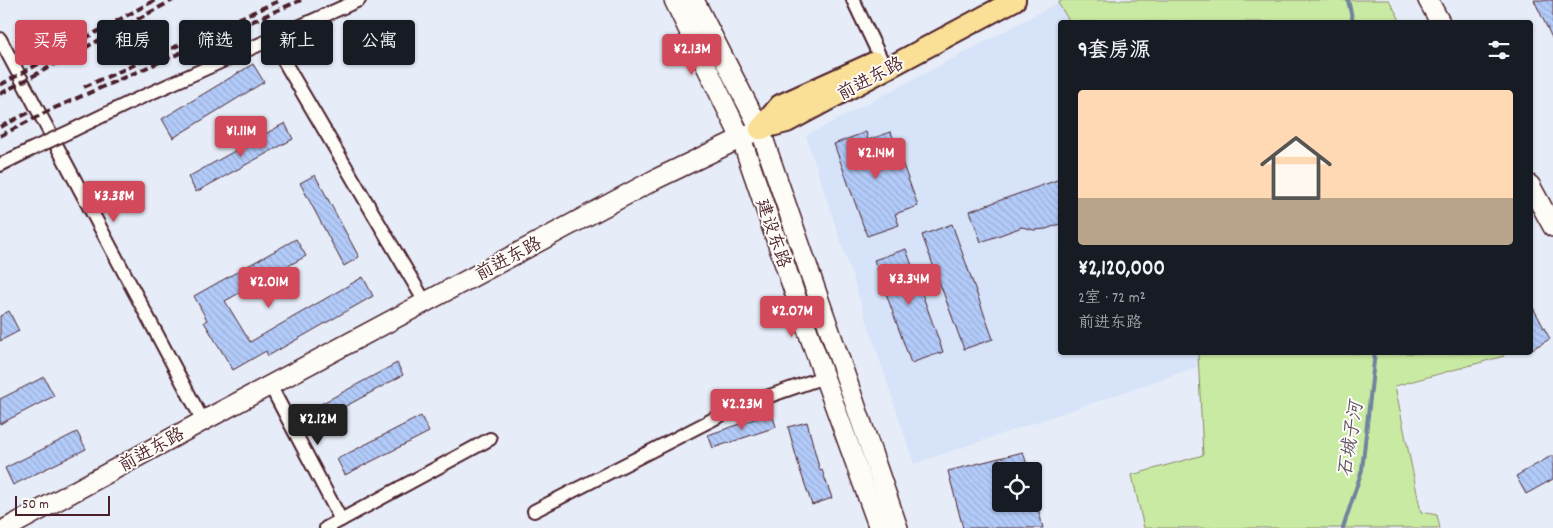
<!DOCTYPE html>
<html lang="zh">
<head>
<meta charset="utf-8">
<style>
	:root { --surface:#171b24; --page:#242831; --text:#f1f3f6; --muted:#9ea1a6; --line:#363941; --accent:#d1495b }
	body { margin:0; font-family:Dekko,"LXGW WenKai TC",sans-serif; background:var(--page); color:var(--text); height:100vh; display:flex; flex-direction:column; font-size:19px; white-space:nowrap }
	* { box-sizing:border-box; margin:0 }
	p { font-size:16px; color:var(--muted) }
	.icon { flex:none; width:28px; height:28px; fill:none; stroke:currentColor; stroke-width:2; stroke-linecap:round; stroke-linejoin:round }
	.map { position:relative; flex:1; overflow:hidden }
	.side { position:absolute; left:1058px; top:20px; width:475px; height:335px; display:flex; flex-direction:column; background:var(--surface); border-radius:5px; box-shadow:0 1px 4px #0004 }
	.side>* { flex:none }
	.top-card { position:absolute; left:15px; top:20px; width:475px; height:45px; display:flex; gap:10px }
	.fabs { position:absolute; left:992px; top:462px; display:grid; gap:10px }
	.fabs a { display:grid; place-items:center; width:50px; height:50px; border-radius:5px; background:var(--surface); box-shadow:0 1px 4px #0004; font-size:25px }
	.scale { position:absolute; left:15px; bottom:12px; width:95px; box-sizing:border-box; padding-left:5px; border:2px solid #4a1f2b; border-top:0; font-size:14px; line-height:18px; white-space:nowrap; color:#4a1f2b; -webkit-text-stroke:4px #fdfcf7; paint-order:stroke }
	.price { position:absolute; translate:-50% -42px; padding:0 11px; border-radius:5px; background:var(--accent); color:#fff; font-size:16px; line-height:32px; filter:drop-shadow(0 1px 2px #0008) }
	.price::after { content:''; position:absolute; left:50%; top:30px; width:15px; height:11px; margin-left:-8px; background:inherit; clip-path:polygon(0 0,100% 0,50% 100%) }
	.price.on { background:#222; color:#fff }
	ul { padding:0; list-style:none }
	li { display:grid; align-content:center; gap:10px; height:265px; padding:0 20px }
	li+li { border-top:1px solid var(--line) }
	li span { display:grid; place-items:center; height:155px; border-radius:5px; color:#555 }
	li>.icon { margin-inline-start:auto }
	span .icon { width:90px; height:90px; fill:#fffc; stroke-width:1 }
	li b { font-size:21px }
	h2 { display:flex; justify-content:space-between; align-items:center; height:60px; padding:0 20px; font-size:21px }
	.pill { padding:0 18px; border-radius:5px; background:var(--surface); box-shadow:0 1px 4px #0004; font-size:18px; line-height:45px }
	.pill.on { background:var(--accent); color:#fff }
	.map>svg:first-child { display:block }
</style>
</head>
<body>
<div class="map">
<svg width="1553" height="528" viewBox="0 0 1553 528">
	<defs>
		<pattern id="building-back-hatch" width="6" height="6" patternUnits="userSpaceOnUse" patternTransform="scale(1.25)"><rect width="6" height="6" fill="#b2cbf9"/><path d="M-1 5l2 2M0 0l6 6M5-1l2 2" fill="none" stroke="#9baed6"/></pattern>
	</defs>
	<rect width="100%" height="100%" fill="#e6edf8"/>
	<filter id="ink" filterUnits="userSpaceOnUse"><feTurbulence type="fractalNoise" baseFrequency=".02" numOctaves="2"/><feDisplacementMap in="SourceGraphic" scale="10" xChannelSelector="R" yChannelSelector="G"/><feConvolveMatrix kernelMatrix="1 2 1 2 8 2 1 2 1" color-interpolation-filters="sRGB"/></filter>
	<g filter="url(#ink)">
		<path fill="#d6e3f8" d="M 1058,3 L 1070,22 L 1060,22 L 1060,352 L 1198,353 L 1200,366 L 914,464 L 806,136 Z"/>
		<g fill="#c9eaa2" stroke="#8a8466">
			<path d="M 1063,0 L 1389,0 L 1401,22 L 1070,22 L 1058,3 Z"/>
			<path d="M 1502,353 L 1504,356 L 1395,386 L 1421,512 L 1437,515 L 1440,528 L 1144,528 L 1132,475 L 1203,455 L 1198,353 Z"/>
		</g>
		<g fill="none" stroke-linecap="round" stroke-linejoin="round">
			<g stroke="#70839d" stroke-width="4">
				<path d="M 1348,0 L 1353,22"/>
				<path d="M 1343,528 L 1362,470 L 1375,352"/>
			</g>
		</g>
		<g fill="url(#building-back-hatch)" stroke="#4a1f2b">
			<path d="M 1534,0 L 1553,0 L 1553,40 Z"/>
			<path d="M 253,64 L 264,82 L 173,138 L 162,119 Z"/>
			<path d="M 285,123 L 293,139 L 196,192 L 188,177 Z"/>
			<path d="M 866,132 L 868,140 L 891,132 L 918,206 L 895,214 L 899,225 L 867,236 L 834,144 Z"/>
			<path d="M 315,175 L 359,257 L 344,266 L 300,183 Z"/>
			<path d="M 1060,179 L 1060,224 L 1046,229 L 1034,230 L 1022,227 L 981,242 L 970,211 Z"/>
			<path d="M 952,224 L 993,339 L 964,349 L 922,235 Z"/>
			<path d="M 296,239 L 306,256 L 225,301 L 250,342 L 363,277 L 373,296 L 268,356 L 266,351 L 233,370 L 204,322 L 207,320 L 194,296 Z"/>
			<path d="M 906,249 L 943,352 L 911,363 L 874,260 Z"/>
			<path d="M 1530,302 L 1550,339 L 1530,350 Z"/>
			<path d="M 9,311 L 19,331 L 0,341 L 0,316 Z"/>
			<path d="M 397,363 L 403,375 L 313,424 L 306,412 Z"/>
			<path d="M 44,377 L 54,396 L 0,424 L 0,399 Z"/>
			<path d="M 772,413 L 776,427 L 713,448 L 708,435 Z"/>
			<path d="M 421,416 L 429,432 L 345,475 L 337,459 Z"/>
			<path d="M 807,422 L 820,471 L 822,470 L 832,498 L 812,505 L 800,470 L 788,427 Z"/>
			<path d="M 77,432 L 86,449 L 13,485 L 5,468 Z"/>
			<path d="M 1023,452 L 1029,471 L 1001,471 L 1001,504 L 1037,504 L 1043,528 L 963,528 L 948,471 Z"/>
			<path d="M 1553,455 L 1553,479 L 1526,494 L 1516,476 Z"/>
		</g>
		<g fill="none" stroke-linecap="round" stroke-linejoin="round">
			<g stroke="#4a1f2b" stroke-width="16">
				<g id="street">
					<path d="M 853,0 L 881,59"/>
					<path d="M 0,39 L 203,421"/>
					<path d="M 271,39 L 425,302"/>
					<path d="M 73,130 L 133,101 L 359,0"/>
					<path d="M 0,165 L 32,149"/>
					<path d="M 270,385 L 341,520"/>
					<path d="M 534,511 L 735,408 L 824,377"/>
					<path d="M 326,528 L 490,439"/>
				</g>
			</g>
			<g stroke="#4a1f2b" stroke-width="22">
				<g id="secondary">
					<path d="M 674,0 L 741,138 L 813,346 L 879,528"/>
					<path d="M 694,0 L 760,129 L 898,528"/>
					<path d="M 1428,0 L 1440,22"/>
					<path d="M 1530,185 L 1553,227"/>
					<path d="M 7,528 L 203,421 L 656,179 L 760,129"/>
				</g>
			</g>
			<g stroke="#4a1f2b" stroke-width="24">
				<g id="primary">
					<path d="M 760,129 L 787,122 L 1015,0"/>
					<path d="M 760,129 L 780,105 L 875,62"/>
				</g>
			</g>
			<use href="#street" stroke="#fdfcf7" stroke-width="12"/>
			<use href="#secondary" stroke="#fdfcf7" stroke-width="19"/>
			<use href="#primary" stroke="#fadf96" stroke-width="20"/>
			<g stroke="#4a1f2b" stroke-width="4" stroke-dasharray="8 4" stroke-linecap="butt">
				<path d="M 0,85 L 155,0"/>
				<path d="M 84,87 L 281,0"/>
				<path d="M 0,94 L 173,0"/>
				<path d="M 0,127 L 32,111"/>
				<path d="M 0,136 L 50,110 L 301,0"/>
			</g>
			<g stroke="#4a1f2b" stroke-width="16" stroke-linecap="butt">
				<path id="street-bridge" d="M 32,149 L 73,130"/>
			</g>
			<use href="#street-bridge" stroke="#fdfcf7" stroke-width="12"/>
		</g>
	</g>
	<g text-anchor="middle" stroke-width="4" stroke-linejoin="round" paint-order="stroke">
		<g font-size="18" fill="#4a1f2b" stroke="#fdfcf7">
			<text transform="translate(870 78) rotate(-28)" y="6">前进东路</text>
			<text transform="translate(774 233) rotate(71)" y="6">建设东路</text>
			<text transform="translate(508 258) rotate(-28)" y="6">前进东路</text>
			<text transform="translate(151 449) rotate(-29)" y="6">前进东路</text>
		</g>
		<g font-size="19" font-style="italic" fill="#5d5164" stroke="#fdfcf7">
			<text transform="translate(1349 439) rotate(-81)" y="7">石城子河</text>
		</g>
	</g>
</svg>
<div class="fabs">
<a><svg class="icon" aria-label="locate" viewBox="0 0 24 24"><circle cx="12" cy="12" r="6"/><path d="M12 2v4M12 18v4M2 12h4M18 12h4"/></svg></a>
</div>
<div class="scale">50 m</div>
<b class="price" style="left:692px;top:76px">¥2.13M</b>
<b class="price" style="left:241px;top:158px">¥1.11M</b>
<b class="price" style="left:876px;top:180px">¥2.14M</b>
<b class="price" style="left:114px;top:223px">¥3.38M</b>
<b class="price" style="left:909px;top:306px">¥3.34M</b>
<b class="price" style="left:269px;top:309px">¥2.01M</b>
<b class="price" style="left:792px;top:338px">¥2.07M</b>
<b class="price" style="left:742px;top:431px">¥2.23M</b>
<b class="price on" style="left:318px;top:446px">¥2.12M</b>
<div class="top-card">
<a class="pill on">买房</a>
<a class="pill">租房</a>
<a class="pill">筛选</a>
<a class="pill">新上</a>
<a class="pill">公寓</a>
</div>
<section class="side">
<h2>9套房源<svg class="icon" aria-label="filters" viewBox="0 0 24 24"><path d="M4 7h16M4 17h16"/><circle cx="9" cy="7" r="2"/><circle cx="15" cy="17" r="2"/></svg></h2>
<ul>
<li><span style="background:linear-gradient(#ffd9b3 70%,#b9a48a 0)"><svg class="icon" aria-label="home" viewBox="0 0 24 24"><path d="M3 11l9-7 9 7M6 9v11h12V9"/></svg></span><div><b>¥2,120,000</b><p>2室 · 72 m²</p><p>前进东路</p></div></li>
</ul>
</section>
</div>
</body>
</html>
